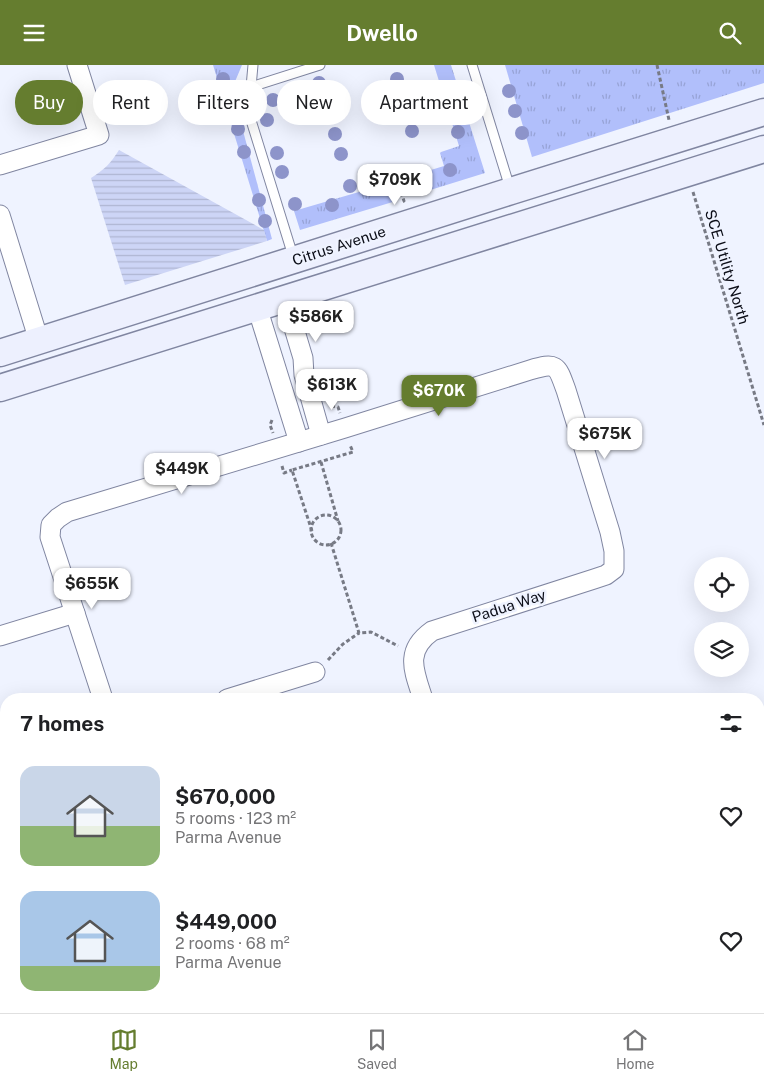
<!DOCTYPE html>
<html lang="en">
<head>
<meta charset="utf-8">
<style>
	:root { --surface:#fff; --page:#f6f6f6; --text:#202124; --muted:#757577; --line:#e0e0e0; --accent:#657d2f }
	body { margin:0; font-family:"Public Sans",sans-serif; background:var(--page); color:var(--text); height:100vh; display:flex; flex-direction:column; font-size:19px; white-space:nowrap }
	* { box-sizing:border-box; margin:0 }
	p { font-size:16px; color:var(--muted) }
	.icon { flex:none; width:28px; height:28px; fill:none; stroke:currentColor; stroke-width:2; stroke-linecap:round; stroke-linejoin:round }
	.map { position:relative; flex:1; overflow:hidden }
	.drawer { position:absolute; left:0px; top:628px; width:765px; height:321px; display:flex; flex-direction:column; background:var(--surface); border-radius:20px 20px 0 0; box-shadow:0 5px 20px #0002 }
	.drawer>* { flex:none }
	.guide { position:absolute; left:15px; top:15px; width:500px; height:45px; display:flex; gap:10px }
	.buttons { position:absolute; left:694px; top:492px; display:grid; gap:10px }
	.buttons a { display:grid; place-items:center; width:55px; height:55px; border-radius:50%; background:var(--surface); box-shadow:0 5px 20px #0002; font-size:25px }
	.price { position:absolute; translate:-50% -42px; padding:0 11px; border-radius:10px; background:#fff; color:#222; font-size:16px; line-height:32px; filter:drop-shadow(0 1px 2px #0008) }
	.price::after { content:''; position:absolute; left:50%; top:30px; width:15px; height:11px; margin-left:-8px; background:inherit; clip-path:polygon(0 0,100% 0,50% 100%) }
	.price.selected { background:var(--accent); color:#fff }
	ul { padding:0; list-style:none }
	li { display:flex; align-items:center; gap:15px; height:125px; padding:0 20px }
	li span { display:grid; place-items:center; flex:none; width:140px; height:100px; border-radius:15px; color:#555 }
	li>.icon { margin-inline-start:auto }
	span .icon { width:60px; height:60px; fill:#fffc; stroke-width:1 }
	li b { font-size:21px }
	h2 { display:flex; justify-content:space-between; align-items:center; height:60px; padding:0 20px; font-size:21px }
	.chip { padding:0 18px; border-radius:22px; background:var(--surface); box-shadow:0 5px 20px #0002; font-size:18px; line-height:45px }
	.chip.selected { background:var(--accent); color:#fff }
	header { display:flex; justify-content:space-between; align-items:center; height:65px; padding:0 20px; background:var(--accent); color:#fff; font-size:22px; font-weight:700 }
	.tabs { display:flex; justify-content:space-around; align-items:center; height:70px; border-top:1px solid var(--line); background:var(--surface); font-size:14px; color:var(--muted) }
	.tabs a { display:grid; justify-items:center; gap:2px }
	.tabs .selected { color:var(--accent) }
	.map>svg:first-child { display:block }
</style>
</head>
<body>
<header><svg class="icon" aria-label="menu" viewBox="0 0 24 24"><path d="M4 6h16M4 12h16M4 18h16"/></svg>Dwello<svg class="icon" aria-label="search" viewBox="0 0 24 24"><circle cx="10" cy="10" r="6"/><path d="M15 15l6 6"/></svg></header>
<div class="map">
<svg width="764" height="948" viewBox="0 0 764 948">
	<defs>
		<pattern id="grass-tufts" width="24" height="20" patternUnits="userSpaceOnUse" patternTransform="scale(1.25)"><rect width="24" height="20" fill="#b1bffb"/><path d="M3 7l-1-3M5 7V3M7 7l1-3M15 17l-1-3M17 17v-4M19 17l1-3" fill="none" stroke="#97a3d6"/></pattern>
		<pattern id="water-rules" width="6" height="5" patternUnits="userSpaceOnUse" patternTransform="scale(1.25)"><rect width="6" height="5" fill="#cdd5f6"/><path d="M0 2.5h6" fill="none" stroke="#afb6d2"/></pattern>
	</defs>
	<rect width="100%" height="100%" fill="#eff3ff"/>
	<g fill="url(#grass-tufts)">
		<path d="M 213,0 L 242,0 L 234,19 L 235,36 L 272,174 L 267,176 Z"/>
		<path d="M 434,0 L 451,0 L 485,108 L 411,131 L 408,122 L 404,123 L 401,114 L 444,101 L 440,88 L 441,87 L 459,81 Z"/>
		<path d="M 505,0 L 764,0 L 764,18 L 532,92 Z"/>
		<path d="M 393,117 L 396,126 L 393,127 L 396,136 L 300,165 L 294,146 Z"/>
		<path d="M 214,943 L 214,942 L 294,943 L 276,948 L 216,948 Z"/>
	</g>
	<path fill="url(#water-rules)" d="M 119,85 L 264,165 L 267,176 L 125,220 L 91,113 C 104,105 111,98 119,85 Z"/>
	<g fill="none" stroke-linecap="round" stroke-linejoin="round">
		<g stroke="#8086a1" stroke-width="11">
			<g id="lane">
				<path d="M 253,0 L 251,22 L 245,36 L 294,194"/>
				<path d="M 472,0 L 510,123"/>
				<path d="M 251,22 L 320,0"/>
			</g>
		</g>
		<g stroke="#8086a1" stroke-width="21">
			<g id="street">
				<path d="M 0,100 L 99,70 L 77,0"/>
				<path d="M 0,150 L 39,276"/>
				<path d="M 285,233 L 303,293 L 304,310 L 321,370"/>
				<path d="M 257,242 L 299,377"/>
				<path d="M 0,571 L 75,548"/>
				<path d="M 103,634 L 50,472 L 51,460 L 58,453 L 67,447 L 345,363 L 530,305 C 557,297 557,300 566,325 L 610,467 L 614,486 L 614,504 L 606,510 L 594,514 L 432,566 C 404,586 414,606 423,634"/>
				<path d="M 227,634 L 315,607"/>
				<path d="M 0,767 L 6,765"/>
				<path d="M 0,897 L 6,895"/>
				<path d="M 0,919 L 6,918"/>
				<path d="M 759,938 L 764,943"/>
				<path d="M 198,942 L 200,948"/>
				<path d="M 512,942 L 513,948"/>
				<path d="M 693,948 L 711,942"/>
			</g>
		</g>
		<g stroke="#8086a1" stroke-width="29">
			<g id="secondary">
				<path d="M 0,288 L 511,126 L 764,47"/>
				<path d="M 0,323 L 764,84"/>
			</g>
		</g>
		<g stroke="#777a85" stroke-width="3" stroke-dasharray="4 2.5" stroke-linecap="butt">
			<path d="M 657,0 L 669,55"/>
			<path d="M 397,115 L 404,136 L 402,137"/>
			<path d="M 693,127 L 764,360"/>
			<path d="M 331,341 L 338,342 L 340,348"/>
			<path d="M 272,355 L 270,360 L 273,368"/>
			<path d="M 321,397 L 338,456"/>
			<path d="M 282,401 L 284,408 L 292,405"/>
			<circle cx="326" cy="465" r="15"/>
			<path d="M 312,466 L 292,405 L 353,387 L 350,380"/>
			<path d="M 331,478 L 359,568 L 371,567 L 398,581"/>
			<path d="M 328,595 L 343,579 L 359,568"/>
			<path d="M 222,942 L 223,948"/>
			<path d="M 232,948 L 235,942"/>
		</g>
		<use href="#lane" stroke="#fff" stroke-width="9"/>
		<use href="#street" stroke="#fff" stroke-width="19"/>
		<use href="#secondary" stroke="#edf0fe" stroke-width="26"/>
	</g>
	<g fill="#8d94ca">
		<circle cx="223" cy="14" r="7"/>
		<circle cx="397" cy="14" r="7"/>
		<circle cx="319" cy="18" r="7"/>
		<circle cx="445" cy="23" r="7"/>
		<circle cx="509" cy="26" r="7"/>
		<circle cx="273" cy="35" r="7"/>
		<circle cx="325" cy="36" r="7"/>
		<circle cx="452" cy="44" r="7"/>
		<circle cx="515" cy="46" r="7"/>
		<circle cx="407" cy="49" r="7"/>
		<circle cx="267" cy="55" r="7"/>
		<circle cx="238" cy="64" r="7"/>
		<circle cx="412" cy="66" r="7"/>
		<circle cx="458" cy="67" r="7"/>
		<circle cx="522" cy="68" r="7"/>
		<circle cx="335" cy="69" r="7"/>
		<circle cx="244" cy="87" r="7"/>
		<circle cx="277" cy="88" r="7"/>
		<circle cx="341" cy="89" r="7"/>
		<circle cx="450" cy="105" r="7"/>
		<circle cx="282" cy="107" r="7"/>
		<circle cx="422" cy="113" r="7"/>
		<circle cx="350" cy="121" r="7"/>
		<circle cx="259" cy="135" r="7"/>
		<circle cx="295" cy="139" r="7"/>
		<circle cx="332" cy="140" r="7"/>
		<circle cx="265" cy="156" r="7"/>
	</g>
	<g text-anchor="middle" stroke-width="5" stroke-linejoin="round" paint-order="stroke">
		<g font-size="15" fill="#0c0e18" stroke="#eff3ff">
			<text transform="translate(339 181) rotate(-18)" y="5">Citrus Avenue</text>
			<text transform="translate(727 202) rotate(73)" y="5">SCE Utility North</text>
			<text transform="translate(509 541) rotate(-18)" y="5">Padua Way</text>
		</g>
	</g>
</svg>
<div class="buttons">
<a><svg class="icon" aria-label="locate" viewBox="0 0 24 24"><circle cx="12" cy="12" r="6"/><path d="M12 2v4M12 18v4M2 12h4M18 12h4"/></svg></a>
<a><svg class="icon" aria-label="layers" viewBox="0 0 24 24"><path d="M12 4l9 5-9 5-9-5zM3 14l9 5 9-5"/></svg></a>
</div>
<b class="price" style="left:395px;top:141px">$709K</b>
<b class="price" style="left:316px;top:278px">$586K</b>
<b class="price" style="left:332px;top:346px">$613K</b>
<b class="price selected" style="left:439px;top:352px">$670K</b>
<b class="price" style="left:605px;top:395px">$675K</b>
<b class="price" style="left:182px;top:430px">$449K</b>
<b class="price" style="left:92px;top:545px">$655K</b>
<div class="guide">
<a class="chip selected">Buy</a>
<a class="chip">Rent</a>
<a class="chip">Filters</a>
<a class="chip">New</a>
<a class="chip">Apartment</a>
</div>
<section class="drawer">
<h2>7 homes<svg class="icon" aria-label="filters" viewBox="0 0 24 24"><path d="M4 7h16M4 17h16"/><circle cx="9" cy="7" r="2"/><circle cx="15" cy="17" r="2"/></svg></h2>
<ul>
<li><span style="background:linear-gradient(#c9d6e8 60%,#8fb573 0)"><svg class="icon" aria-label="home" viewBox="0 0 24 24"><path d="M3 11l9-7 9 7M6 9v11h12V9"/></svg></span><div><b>$670,000</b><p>5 rooms · 123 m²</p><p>Parma Avenue</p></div><svg class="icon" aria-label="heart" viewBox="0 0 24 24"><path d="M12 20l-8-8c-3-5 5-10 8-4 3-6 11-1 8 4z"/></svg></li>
<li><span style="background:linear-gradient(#a9c7e8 75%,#8fb573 0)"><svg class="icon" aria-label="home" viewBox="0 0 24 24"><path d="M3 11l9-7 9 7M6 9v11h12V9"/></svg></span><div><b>$449,000</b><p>2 rooms · 68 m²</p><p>Parma Avenue</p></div><svg class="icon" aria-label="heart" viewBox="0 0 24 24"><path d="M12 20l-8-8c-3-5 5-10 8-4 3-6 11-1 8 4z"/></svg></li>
</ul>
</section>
</div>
<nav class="tabs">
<a class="selected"><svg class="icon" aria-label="map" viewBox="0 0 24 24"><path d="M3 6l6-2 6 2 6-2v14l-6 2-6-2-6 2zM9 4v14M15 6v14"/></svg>Map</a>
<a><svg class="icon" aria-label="saved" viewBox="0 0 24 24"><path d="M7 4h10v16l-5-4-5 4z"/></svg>Saved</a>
<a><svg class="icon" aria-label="home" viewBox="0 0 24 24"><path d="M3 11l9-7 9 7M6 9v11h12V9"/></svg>Home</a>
</nav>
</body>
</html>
